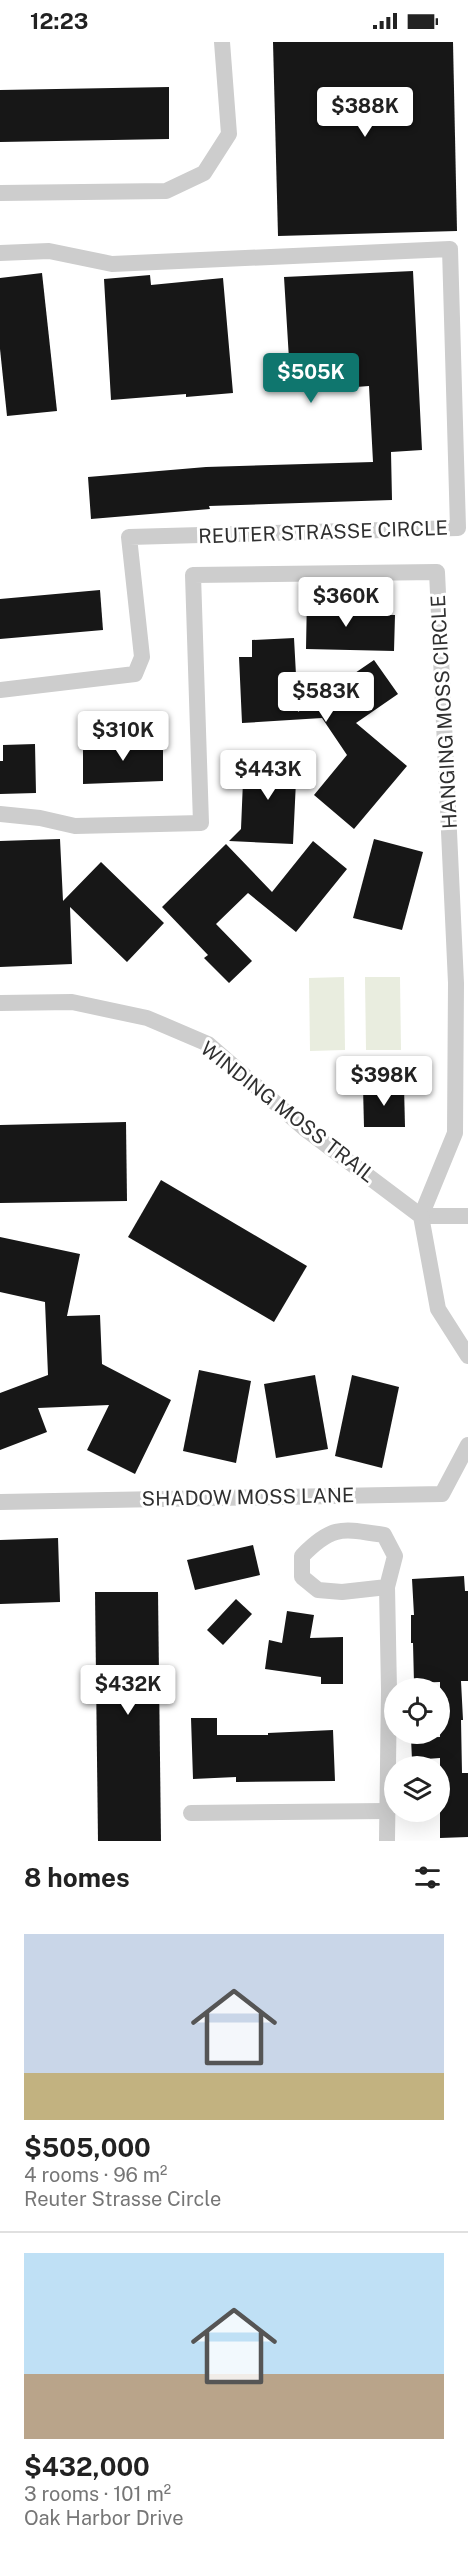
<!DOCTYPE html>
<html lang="en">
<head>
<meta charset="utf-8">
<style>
	:root { --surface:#fff; --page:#f6f6f6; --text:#222; --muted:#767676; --line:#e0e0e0; --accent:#0f766e }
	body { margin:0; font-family:"Public Sans",sans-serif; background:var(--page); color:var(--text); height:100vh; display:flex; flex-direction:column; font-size:22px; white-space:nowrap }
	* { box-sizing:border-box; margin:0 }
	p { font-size:20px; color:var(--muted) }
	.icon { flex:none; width:33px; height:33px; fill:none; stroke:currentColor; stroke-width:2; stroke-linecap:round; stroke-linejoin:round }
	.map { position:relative; height:1799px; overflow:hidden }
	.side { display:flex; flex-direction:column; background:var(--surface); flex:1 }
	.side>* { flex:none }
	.tools { position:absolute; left:384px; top:1636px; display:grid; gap:12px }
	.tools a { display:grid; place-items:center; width:66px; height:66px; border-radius:50%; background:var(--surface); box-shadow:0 6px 24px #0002; font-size:30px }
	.price { position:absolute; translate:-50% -51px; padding:0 14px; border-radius:6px; background:#fff; color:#222; font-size:20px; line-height:39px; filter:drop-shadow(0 2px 3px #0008) }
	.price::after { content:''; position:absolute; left:50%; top:36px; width:18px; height:14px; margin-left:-9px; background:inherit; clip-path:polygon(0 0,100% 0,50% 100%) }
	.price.current { background:var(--accent); color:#fff }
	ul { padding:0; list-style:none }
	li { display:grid; align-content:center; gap:12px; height:318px; padding:0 24px }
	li+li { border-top:2px solid var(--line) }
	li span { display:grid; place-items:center; height:186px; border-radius:0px; color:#555 }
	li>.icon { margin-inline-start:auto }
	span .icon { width:108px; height:108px; fill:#fffc; stroke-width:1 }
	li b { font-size:26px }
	h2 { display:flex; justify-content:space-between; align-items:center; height:72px; padding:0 24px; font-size:26px }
	.status { display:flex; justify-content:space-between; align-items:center; height:42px; padding:0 30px; background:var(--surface); direction:ltr }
	.status svg { height:16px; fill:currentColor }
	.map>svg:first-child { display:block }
</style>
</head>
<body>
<div class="status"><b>12:23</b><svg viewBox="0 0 49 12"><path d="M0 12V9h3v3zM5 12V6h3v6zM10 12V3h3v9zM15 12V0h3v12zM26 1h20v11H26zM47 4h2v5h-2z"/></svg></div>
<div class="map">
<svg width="468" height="1799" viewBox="0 0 468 1799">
	<rect width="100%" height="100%" fill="#fff"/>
	<g fill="#e9eddf">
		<path d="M 344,935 L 345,1008 L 310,1009 L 309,936 Z"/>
		<path d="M 365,935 L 400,935 L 401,1008 L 366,1008 Z"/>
	</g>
	<g fill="#171717">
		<path d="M 273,0 L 453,0 L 457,189 L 278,194 Z"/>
		<path d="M 169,45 L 169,97 L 0,100 L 0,48 Z"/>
		<path d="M 413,229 L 422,408 L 391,410 L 392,458 L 209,464 L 210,467 L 91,477 L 88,435 L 206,425 L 373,420 L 369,344 L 291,350 L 284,235 Z"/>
		<path d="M 42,231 L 57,369 L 7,374 L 0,307 L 0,236 Z"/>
		<path d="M 150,233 L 151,243 L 223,236 L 233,351 L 186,355 L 186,352 L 111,358 L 104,237 Z"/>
		<path d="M 100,548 L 103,588 L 0,597 L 0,557 Z"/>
		<path d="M 307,553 L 336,554 L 335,572 L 395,573 L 394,609 L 306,607 Z"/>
		<path d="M 294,596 L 298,670 L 374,618 L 398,652 L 356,681 L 407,724 L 354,787 L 314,753 L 347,713 L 322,676 L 242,681 L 239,615 L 252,615 L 252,598 Z"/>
		<path d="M 163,699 L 163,739 L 83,742 L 83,702 Z"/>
		<path d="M 35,702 L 36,751 L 0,752 L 0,719 L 3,719 L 3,703 Z"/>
		<path d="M 244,715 L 297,718 L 293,802 L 229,799 L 241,787 Z"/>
		<path d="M 60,797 L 63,859 L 101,820 L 164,881 L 127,920 L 70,865 L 72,922 L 0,925 L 0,799 Z"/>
		<path d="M 374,797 L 423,810 L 402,888 L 353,876 Z"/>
		<path d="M 313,799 L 347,827 L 296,890 L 248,851 L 216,882 L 252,919 L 229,941 L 204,916 L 208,913 L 162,865 L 226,802 L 272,850 Z"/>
		<path d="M 404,1044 L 405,1085 L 364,1085 L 363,1045 Z"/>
		<path d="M 126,1080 L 127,1159 L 0,1161 L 0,1083 Z"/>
		<path d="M 161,1138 L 307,1224 L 274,1280 L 128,1195 Z"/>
		<path d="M 0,1195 L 80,1212 L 67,1274 L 100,1273 L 102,1322 L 171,1358 L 135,1432 L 87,1408 L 109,1363 L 38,1366 L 47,1390 L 0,1408 L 0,1351 L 48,1333 L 45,1260 L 0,1250 Z"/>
		<path d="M 199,1328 L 251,1339 L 236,1421 L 183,1409 Z"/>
		<path d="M 315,1333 L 328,1407 L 276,1416 L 264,1342 Z"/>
		<path d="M 352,1333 L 399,1345 L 382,1426 L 335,1414 Z"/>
		<path d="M 58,1496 L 60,1560 L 0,1562 L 0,1498 Z"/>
		<path d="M 253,1503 L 260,1533 L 195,1548 L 187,1518 Z"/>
		<path d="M 464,1534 L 465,1549 L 468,1549 L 468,1639 L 461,1639 L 463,1678 L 461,1678 L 462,1731 L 468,1731 L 468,1795 L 440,1796 L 440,1716 L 412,1718 L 411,1696 L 440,1695 L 440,1640 L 414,1641 L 413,1601 L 411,1601 L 411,1573 L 414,1573 L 412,1537 Z"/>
		<path d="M 95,1550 L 158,1550 L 161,1799 L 98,1799 Z"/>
		<path d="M 236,1557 L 252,1572 L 223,1603 L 207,1588 Z"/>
		<path d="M 287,1569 L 314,1573 L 310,1596 L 343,1595 L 343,1642 L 321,1642 L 321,1635 L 265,1627 L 269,1598 L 282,1601 Z"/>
		<path d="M 191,1676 L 217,1676 L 217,1693 L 268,1693 L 268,1691 L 333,1688 L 335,1739 L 236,1740 L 236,1735 L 193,1737 Z"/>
	</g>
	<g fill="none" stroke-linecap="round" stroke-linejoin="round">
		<g stroke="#cdcdcd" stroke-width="16">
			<path d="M 0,151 L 166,149 L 204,131 L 229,92 L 222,0"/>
			<path d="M 0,211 L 49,209 L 112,222 L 450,207 L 458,486 L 129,495 L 142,615 L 135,632 L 0,648"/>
			<path d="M 0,772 L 40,776 L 75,784 L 201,781 L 193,533 L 437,530 L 456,941 L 455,1091 L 421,1174 L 468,1174"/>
			<path d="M 0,961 L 72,960 L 147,976 L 208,1002 L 304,1086 L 421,1174 L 438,1267 L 468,1314"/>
			<path d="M 0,1460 L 442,1452 L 468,1403"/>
			<path d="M 387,1545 L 342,1550 L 318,1548 L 302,1535 L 302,1514 C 333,1482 343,1487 384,1493 L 395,1514 L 387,1545 L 389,1648 L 387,1799"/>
			<path d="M 191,1771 L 387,1769"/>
		</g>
	</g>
	<g text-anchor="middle" stroke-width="6" stroke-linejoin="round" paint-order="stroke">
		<g font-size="20" fill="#303030" stroke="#fff">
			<text transform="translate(323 490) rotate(-2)" y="7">REUTER STRASSE CIRCLE</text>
			<text transform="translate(444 670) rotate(-93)" y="7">HANGING MOSS CIRCLE</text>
			<text transform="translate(288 1070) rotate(38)" y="7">WINDING MOSS TRAIL</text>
			<text transform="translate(248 1455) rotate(-1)" y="7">SHADOW MOSS LANE</text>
		</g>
	</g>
</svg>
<div class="tools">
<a><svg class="icon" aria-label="locate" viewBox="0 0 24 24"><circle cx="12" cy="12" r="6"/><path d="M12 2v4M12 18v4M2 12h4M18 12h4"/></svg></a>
<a><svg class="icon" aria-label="layers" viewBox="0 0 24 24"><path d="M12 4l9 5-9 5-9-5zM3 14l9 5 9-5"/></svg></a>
</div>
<b class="price" style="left:365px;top:96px">$388K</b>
<b class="price current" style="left:311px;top:362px">$505K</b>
<b class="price" style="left:346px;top:586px">$360K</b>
<b class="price" style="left:326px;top:681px">$583K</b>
<b class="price" style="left:123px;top:720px">$310K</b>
<b class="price" style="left:268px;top:759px">$443K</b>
<b class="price" style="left:384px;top:1065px">$398K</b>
<b class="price" style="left:128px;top:1674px">$432K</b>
</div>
<section class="side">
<h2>8 homes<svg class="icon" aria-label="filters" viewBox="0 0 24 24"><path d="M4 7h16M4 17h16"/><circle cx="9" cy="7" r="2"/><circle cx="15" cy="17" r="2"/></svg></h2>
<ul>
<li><span style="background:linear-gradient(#c9d6e8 75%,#c2b280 0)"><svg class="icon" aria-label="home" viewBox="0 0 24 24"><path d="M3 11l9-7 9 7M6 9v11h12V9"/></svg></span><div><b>$505,000</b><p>4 rooms · 96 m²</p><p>Reuter Strasse Circle</p></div></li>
<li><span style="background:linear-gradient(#bfe0f5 65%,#b9a48a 0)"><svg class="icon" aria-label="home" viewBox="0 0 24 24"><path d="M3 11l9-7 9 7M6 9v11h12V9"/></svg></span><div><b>$432,000</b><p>3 rooms · 101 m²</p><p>Oak Harbor Drive</p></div></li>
</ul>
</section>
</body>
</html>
